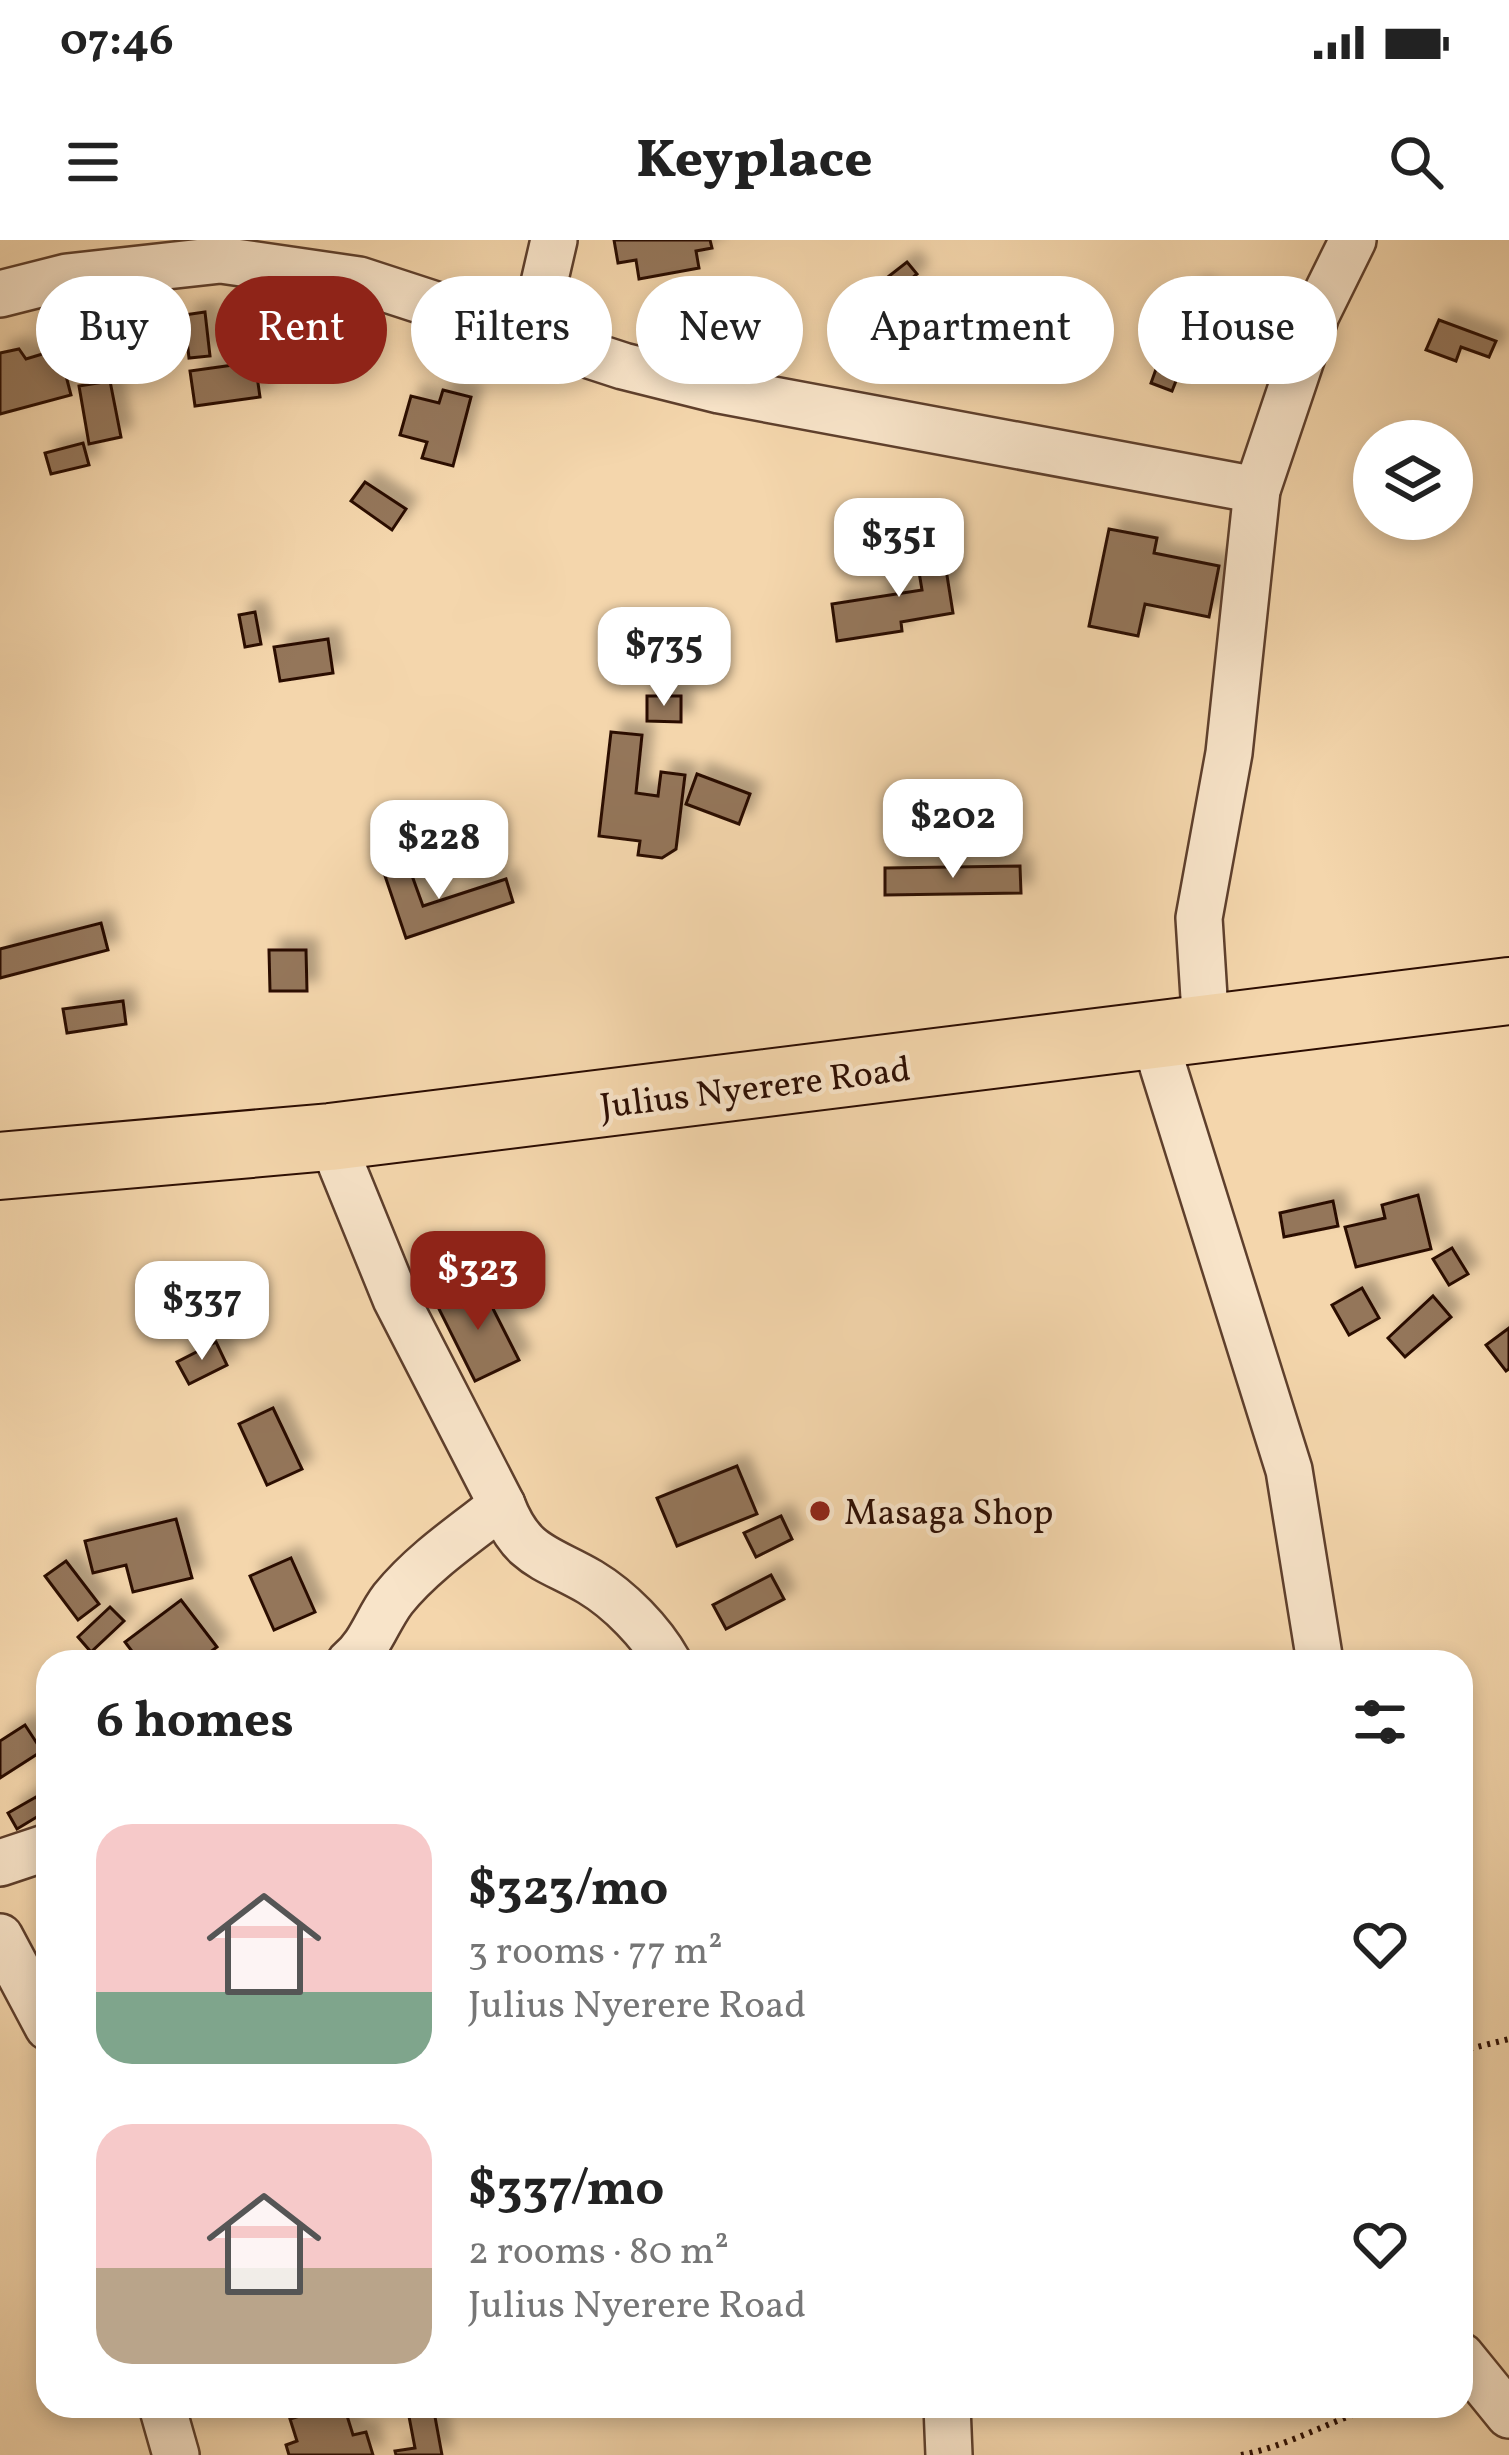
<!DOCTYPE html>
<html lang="en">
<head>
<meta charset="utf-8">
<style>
	:root { --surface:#fff; --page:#f2f2f2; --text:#222; --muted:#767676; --accent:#8f2418 }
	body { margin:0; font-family:Vollkorn,serif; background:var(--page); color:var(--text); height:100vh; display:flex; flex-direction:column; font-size:45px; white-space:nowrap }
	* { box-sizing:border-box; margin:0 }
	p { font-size:39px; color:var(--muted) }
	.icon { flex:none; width:66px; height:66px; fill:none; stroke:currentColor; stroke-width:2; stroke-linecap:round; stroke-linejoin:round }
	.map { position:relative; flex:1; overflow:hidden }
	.side { position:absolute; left:36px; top:1410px; width:1437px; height:768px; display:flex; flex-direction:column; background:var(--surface); border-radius:36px; box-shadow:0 6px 18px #0003 }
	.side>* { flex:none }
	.banner { position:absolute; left:36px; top:36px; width:1437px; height:108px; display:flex; gap:24px }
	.tools { position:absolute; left:1353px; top:180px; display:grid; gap:24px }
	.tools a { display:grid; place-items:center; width:120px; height:120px; border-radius:50%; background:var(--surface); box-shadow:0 6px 18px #0003; font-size:60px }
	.price { position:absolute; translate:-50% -102px; padding:0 27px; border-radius:24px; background:#fff; color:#222; font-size:39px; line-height:78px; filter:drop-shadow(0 3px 6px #0008) }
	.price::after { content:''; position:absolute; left:50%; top:72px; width:36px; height:27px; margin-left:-18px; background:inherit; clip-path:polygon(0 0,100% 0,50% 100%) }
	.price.on { background:var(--accent); color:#fff }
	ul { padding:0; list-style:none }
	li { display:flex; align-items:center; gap:36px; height:300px; padding:0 60px }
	li span { display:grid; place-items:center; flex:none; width:336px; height:240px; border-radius:36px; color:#555 }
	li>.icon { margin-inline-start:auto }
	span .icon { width:144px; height:144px; fill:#fffc; stroke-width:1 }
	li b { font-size:51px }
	h2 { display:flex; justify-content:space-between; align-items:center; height:144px; padding:0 60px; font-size:51px }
	.tag { padding:0 42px; border-radius:54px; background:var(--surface); box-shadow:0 6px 18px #0003; font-size:42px; line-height:108px }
	.tag.on { background:var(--accent); color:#fff }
	.status { display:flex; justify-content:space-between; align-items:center; height:84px; padding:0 60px; background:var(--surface); direction:ltr }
	.status svg { height:33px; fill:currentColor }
	header { display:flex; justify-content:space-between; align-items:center; height:156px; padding:0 60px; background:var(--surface); font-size:54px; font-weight:800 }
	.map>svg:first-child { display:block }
</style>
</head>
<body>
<div class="status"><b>07:46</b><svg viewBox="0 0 49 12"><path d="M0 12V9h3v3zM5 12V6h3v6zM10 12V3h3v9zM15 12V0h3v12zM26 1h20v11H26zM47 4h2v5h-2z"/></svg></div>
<header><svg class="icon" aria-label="menu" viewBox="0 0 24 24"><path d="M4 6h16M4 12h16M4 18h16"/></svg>Keyplace<svg class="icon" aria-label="search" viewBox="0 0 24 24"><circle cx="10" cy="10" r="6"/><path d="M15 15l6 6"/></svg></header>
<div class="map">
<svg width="1509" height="2215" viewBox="0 0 1509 2215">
	<defs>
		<filter id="shadow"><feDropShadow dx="11" dy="-11" stdDeviation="6" flood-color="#0004"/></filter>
	</defs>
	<rect width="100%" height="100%" fill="#f4d6ac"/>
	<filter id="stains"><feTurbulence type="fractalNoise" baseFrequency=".00167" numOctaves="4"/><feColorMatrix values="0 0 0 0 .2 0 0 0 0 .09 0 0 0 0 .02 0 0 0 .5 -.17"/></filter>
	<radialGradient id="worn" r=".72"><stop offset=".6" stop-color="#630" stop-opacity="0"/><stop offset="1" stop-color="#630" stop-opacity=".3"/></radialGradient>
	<g fill="#94765a" stroke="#2c0d02" stroke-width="3" filter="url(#shadow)">
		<path d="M 614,0 L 710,0 L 712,8 L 696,11 L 699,28 L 639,39 L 636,20 L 618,23 Z"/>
		<path d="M 907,22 L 917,34 L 886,60 L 875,47 Z"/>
		<path d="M 1195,48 L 1241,76 L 1230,93 L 1205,79 L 1189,106 L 1167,93 Z"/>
		<path d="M 685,64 L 723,76 L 715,104 L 676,92 Z"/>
		<path d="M 205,72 L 210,116 L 189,118 L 184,75 Z"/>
		<path d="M 277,76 L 281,113 L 260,116 L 255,77 Z"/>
		<path d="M 1439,80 L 1496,101 L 1489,117 L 1461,107 L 1456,121 L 1426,110 Z"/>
		<path d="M 1165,104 L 1187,113 L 1172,151 L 1151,143 Z"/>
		<path d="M 19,109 L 26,119 L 59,109 L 71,155 L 0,174 L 0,113 Z"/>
		<path d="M 255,122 L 260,157 L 195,166 L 190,131 Z"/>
		<path d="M 110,141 L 121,197 L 89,204 L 79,146 Z"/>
		<path d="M 443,150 L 471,157 L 453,226 L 422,218 L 427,202 L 400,195 L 411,156 L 439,163 Z"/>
		<path d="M 83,203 L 89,225 L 51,234 L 45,213 Z"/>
		<path d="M 365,242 L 406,269 L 392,290 L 351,261 Z"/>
		<path d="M 1109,289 L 1157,298 L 1154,313 L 1219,326 L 1209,377 L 1145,364 L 1138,396 L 1089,386 Z"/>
		<path d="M 941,298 L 953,373 L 901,382 L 902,391 L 837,401 L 832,364 L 922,350 L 914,302 Z"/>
		<path d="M 255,372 L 261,404 L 245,407 L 239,375 Z"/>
		<path d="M 328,399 L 333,433 L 280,441 L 274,407 Z"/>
		<path d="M 647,456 L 681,456 L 681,482 L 647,481 Z"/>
		<path d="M 611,492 L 642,495 L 636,553 L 658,556 L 661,532 L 685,535 L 676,609 L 662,618 L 638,615 L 640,601 L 599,596 Z"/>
		<path d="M 697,534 L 750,554 L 739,584 L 686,564 Z"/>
		<path d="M 406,619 L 423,666 L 506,639 L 513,662 L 406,698 L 382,627 Z"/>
		<path d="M 1020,626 L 1021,653 L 885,655 L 885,628 Z"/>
		<path d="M 101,683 L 108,710 L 0,738 L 0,709 Z"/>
		<path d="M 269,710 L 306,710 L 307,751 L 270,751 Z"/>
		<path d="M 123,761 L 126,784 L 67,793 L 63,769 Z"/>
		<path d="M 1418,955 L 1431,1009 L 1356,1027 L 1345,987 L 1385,978 L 1382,965 Z"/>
		<path d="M 1333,961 L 1338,986 L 1284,997 L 1280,973 Z"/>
		<path d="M 1452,1008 L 1468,1034 L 1449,1045 L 1433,1019 Z"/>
		<path d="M 481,1045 L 519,1120 L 475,1141 L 438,1067 Z"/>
		<path d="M 1362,1048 L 1379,1078 L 1349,1095 L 1332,1065 Z"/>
		<path d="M 1433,1056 L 1451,1077 L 1405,1117 L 1388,1098 Z"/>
		<path d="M 1509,1088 L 1509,1129 L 1506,1131 L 1486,1105 Z"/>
		<path d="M 216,1102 L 227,1125 L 189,1144 L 177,1122 Z"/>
		<path d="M 273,1168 L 302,1229 L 267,1245 L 239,1184 Z"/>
		<path d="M 737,1226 L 757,1274 L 677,1306 L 657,1258 Z"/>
		<path d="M 781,1276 L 792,1299 L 756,1317 L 744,1293 Z"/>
		<path d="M 176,1279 L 192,1338 L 133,1352 L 126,1325 L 93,1333 L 85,1301 Z"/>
		<path d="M 291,1318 L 315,1372 L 274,1390 L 250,1336 Z"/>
		<path d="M 66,1321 L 99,1364 L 78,1380 L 45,1336 Z"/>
		<path d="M 771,1335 L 784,1359 L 726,1389 L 713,1365 Z"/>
		<path d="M 181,1360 L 217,1407 L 197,1422 L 140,1422 L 125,1402 Z"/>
		<path d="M 110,1367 L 124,1381 L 91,1412 L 78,1397 Z"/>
		<path d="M 25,1485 L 42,1511 L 0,1538 L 0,1501 Z"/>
		<path d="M 36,1557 L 45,1572 L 17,1589 L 8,1573 Z"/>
		<path d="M 332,2166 L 344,2166 L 353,2195 L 366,2192 L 373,2215 L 289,2215 L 286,2205 L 297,2201 L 290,2179 Z"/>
		<path d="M 407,2166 L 433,2166 L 442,2215 L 396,2215 L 395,2211 L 415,2208 Z"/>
	</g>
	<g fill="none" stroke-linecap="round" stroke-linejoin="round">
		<g stroke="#5e3f2c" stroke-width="50">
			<g id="street">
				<path d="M 0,54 L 67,37 L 221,20 L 359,40 L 623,126 L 719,150 L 1257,250"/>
				<path d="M 532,95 L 554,0"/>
				<path d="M 1206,789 L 1199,678 L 1229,513 L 1257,250 L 1316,75 L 1353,0"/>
				<path d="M 1154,798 L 1289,1230 L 1320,1422"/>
				<path d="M 330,897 L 396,1059 L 502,1265 C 522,1317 547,1317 590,1342 C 620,1360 651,1392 668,1422"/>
				<path d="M 350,1422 C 371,1405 377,1380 393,1359 C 423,1322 465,1294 502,1265"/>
				<path d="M 0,1623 L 48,1607"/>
				<path d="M 0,1697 L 48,1787"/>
				<path d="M 1461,2116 L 1509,2175"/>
				<path d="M 162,2166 L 176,2215"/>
				<path d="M 947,2166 L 949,2215"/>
			</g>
		</g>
		<g stroke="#2c0d02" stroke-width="70">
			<path id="highway" d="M 0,926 L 330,897 L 1509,751"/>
		</g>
		<g stroke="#2c0d02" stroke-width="6" stroke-dasharray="3 6" stroke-linecap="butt">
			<path d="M 1461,1811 L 1509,1799"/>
			<path d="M 1241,2215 C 1286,2207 1332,2180 1378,2166"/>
		</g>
		<use href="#street" stroke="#f8e4c9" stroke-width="45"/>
		<use href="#highway" stroke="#f4d6ac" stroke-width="66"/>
	</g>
	<circle fill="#8f2418" stroke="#f8e4c9" stroke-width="4.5" cx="820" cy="1271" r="12"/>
	<g text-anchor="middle" stroke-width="9" stroke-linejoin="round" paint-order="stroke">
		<g font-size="36" fill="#2c0d02" stroke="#f8e4c9">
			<text transform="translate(755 846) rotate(-7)" y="13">Julius Nyerere Road</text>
		</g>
		<g font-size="36" fill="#2c0d02" stroke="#f8e4c9" text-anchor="start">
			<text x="844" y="1284">Masaga Shop</text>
		</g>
	</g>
	<rect width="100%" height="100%" filter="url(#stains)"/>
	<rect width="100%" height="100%" fill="url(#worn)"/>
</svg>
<div class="tools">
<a><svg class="icon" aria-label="layers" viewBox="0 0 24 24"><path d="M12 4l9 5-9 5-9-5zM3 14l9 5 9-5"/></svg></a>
</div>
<b class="price" style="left:899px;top:360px">$351</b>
<b class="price" style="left:664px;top:469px">$735</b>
<b class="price" style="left:953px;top:641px">$202</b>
<b class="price" style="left:439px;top:662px">$228</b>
<b class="price on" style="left:478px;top:1093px">$323</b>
<b class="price" style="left:202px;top:1123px">$337</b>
<div class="banner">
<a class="tag">Buy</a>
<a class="tag on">Rent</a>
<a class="tag">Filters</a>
<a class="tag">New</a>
<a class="tag">Apartment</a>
<a class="tag">House</a>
</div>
<section class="side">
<h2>6 homes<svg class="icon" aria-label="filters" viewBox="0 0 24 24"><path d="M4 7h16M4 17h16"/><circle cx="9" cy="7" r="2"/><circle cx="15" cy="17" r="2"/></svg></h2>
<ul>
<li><span style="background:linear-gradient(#f6c9c9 70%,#7fa58c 0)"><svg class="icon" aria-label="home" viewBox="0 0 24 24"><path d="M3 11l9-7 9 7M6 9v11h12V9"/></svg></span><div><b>$323/mo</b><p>3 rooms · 77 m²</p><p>Julius Nyerere Road</p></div><svg class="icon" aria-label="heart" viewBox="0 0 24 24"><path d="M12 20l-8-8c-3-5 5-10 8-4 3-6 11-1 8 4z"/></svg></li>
<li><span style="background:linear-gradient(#f6c9c9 60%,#b9a48a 0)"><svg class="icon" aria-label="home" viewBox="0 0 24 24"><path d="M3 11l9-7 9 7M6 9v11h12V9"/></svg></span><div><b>$337/mo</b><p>2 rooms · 80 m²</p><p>Julius Nyerere Road</p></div><svg class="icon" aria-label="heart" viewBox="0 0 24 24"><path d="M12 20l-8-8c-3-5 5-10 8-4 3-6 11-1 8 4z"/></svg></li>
</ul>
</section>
</div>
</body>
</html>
